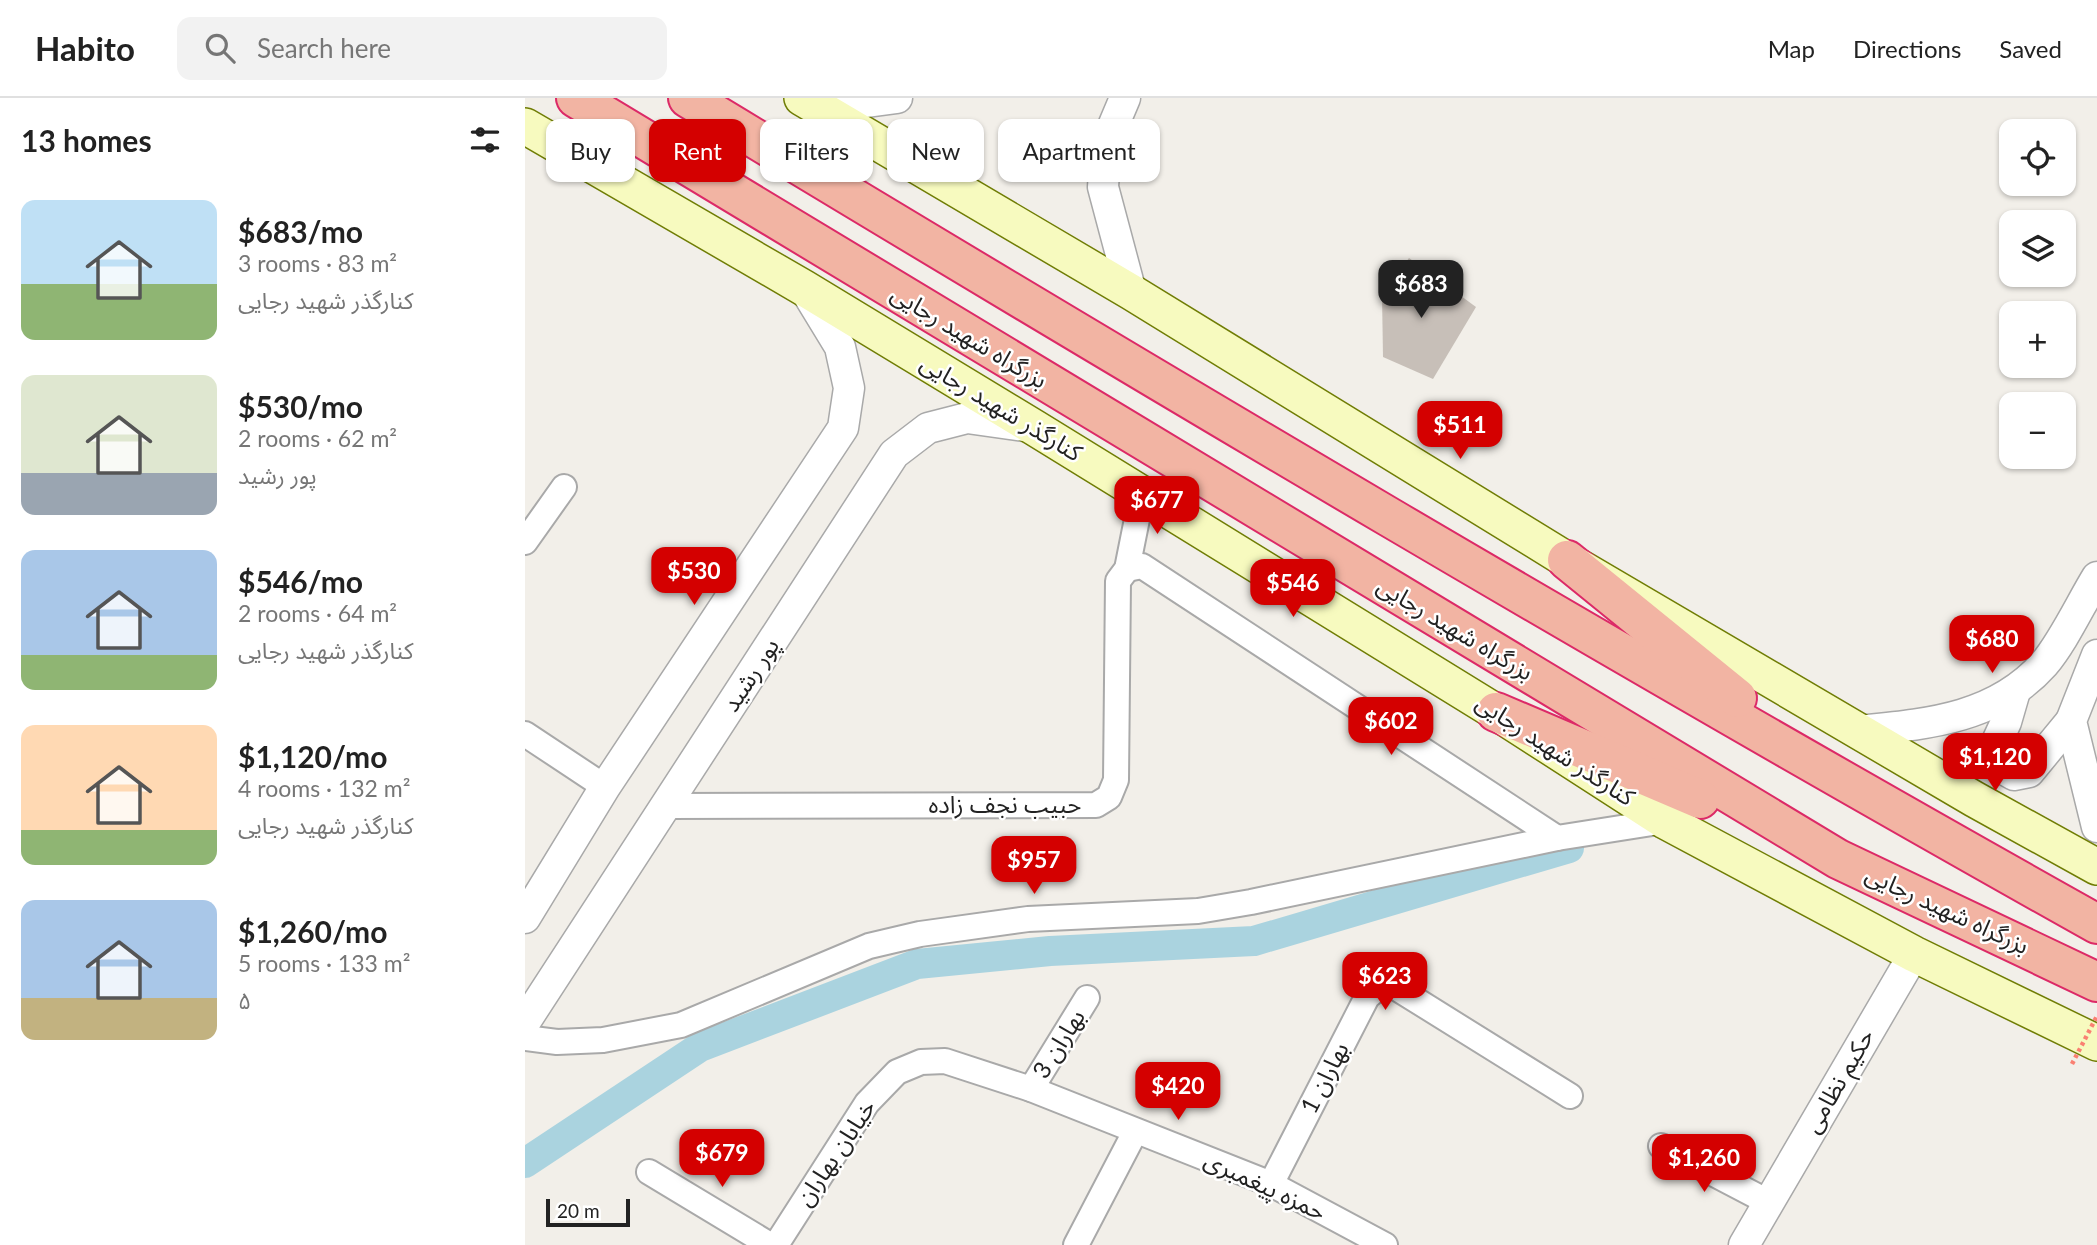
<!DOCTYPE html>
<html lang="en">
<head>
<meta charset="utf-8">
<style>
	:root { --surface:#fff; --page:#f2f2f2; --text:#222; --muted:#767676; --line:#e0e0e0; --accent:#d40000 }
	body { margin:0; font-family:Lato,"Noto Sans Arabic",sans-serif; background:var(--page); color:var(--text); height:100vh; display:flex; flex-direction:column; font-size:26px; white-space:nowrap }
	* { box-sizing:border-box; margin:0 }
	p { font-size:23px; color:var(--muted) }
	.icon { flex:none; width:38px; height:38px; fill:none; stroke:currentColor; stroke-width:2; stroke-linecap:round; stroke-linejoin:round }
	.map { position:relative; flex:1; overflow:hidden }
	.side { display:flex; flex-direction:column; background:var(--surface); width:525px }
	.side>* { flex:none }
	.banner { position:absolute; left:21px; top:21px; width:665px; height:63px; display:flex; gap:14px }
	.buttons { position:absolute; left:1474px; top:21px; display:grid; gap:14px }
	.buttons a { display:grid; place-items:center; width:77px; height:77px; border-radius:14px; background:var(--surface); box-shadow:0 2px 5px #0004; font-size:35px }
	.scale { position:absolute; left:21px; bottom:18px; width:84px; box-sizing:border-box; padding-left:7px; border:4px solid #222; border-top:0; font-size:19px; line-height:24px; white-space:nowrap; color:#222; -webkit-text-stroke:5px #fff; paint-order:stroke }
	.price { position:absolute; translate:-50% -60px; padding:0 16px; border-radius:14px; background:var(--accent); color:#fff; font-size:23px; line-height:46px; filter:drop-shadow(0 2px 4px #0008) }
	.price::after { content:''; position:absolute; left:50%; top:42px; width:21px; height:16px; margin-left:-10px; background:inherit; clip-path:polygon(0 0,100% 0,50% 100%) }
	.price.selected { background:#222; color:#fff }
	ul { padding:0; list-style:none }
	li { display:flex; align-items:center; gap:21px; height:175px; padding:0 21px }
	li span { display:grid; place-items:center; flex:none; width:196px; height:140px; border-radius:14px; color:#555 }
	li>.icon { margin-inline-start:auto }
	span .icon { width:84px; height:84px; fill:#fffc; stroke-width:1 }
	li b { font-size:30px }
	h2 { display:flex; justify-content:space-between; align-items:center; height:84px; padding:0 21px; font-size:30px }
	.chip { padding:0 24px; border-radius:14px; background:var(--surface); box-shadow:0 2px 5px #0004; font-size:24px; line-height:63px }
	.chip.selected { background:var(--accent); color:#fff }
	header { display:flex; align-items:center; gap:42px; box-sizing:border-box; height:98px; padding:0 35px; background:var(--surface); border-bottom:2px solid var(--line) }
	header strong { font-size:33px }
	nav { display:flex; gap:38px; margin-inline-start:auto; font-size:24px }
	.search { width:490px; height:63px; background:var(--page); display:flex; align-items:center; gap:18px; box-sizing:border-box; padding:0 24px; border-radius:14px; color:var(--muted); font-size:26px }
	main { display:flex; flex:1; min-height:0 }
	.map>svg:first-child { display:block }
</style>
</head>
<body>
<header>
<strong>Habito</strong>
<div class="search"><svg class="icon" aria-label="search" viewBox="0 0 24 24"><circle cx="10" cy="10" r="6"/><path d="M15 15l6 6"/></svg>Search here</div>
<nav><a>Map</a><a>Directions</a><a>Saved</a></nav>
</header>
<main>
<section class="side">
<h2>13 homes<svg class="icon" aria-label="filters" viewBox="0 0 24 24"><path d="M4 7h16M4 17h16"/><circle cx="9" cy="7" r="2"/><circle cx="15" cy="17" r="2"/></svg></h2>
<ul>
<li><span style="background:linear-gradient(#bfe0f5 60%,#8fb573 0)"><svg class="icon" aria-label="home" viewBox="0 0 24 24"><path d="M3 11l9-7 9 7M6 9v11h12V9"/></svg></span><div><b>$683/mo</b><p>3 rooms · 83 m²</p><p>کنارگذر شهید رجایی</p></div></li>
<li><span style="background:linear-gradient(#dfe7d0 70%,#9aa5b1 0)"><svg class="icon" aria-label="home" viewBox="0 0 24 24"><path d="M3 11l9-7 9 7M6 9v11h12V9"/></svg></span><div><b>$530/mo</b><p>2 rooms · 62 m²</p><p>پور رشید</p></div></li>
<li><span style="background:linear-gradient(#a9c7e8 75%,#8fb573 0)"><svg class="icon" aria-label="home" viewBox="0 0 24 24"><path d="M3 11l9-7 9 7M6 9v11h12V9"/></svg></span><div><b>$546/mo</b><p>2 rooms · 64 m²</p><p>کنارگذر شهید رجایی</p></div></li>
<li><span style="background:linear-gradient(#ffd9b3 75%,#8fb573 0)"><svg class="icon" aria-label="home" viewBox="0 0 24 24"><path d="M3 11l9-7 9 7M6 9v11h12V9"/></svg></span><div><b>$1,120/mo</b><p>4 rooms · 132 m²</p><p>کنارگذر شهید رجایی</p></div></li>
<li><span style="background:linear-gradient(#a9c7e8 70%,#c2b280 0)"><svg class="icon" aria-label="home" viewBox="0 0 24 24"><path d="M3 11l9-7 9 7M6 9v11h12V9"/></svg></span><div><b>$1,260/mo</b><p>5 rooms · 133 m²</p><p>۵</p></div></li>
</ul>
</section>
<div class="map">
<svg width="1572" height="1147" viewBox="0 0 1572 1147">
	<rect width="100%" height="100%" fill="#f2efe9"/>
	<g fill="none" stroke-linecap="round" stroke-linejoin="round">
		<path stroke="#aad3df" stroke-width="30" d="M 0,1065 L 175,949 L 392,866 L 525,853 L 729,843 L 1044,750"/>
	</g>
	<path fill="#c7bfb8" d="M 884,160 L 951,209 L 908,281 L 858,259 L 857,197 Z"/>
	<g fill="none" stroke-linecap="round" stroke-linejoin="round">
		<g stroke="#a9a9a9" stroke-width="28">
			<g id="minor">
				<path d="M 0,444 L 39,389"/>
				<path d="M 602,471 L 617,468 L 1032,740 L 1140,723"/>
				<path d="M 0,636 L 80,689"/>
				<path d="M 142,708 L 571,707 L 584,699 L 591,682 L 593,483 L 602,471 L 617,396"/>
				<path d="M 0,940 L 32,944 L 78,942 L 156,927 L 344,848 L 395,836 L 503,821 L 673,813 L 726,804 L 1032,740"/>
				<path d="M 506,991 L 562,900"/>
				<path d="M 1136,1048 L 1243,1104"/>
				<path d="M 124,1074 L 245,1147"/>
				<path d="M 746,1086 L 842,899 L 854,889 L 870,889 L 1045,998"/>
				<path d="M 251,1147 L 342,1005 L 372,974 L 396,964 L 420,963 L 506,991 L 746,1086 L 860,1147"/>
				<path d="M 551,1147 L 610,1034"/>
			</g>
		</g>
		<g stroke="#a9a9a9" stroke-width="33">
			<g id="tertiary">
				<path d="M 600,0 L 581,45 L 578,89 L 606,194"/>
				<path d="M 297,10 L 372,0"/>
				<path d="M 1572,557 L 1546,623 L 1572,729"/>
				<path d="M 1490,593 L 1481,624 L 1469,650 L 1475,669 L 1489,677 L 1504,674 L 1546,623"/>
				<path d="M 1333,633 C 1402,626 1470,621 1519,566 C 1538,544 1556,505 1572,479"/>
				<path d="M 0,820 L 80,689 L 318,330 L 324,290 L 315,249 L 279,190"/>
				<path d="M 0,924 L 369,356 L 403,330 L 442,320 L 507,329"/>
				<path d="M 1219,1147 L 1389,856"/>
			</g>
		</g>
		<g stroke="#707d05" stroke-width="38">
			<g id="secondary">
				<path d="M 277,0 L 606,194 L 1042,462 L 1449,701 L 1572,769"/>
				<path d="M 0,28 L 279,190 L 510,330 L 971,614 L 1140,723 L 1389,856 L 1572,945"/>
			</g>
		</g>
		<g stroke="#dc2a67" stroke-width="42">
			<g id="trunk">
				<path d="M 51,0 L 1313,761 L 1572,884"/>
				<path d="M 163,0 C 629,282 1097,560 1572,826"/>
				<path d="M 1042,462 L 1212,600"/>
				<path d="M 971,614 L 1175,701"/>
			</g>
		</g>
		<use href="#minor" stroke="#fff" stroke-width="24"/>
		<use href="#tertiary" stroke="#fff" stroke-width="30"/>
		<use href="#secondary" stroke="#f7fabf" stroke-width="35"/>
		<use href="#trunk" stroke="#f2b4a3" stroke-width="38"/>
		<path stroke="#fa8072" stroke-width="4.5" stroke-dasharray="3.5 3.5" stroke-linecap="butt" d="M 1547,966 L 1572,918"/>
	</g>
	<g text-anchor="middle" stroke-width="5" stroke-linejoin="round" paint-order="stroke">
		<g font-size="24" fill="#222" stroke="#fff">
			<text transform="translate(444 239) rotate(31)" y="8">بزرگراه شهید رجایی</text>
			<text transform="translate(476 310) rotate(31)" y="8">کنارگذر شهید رجایی</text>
			<text transform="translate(930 531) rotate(31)" y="8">بزرگراه شهید رجایی</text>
			<text transform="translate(226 577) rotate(-57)" y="8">پور رشید</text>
			<text transform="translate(1030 652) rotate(33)" y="8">کنارگذر شهید رجایی</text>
			<text x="480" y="715">حبیب نجف زاده</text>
			<text transform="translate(1422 812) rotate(25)" y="8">بزرگراه شهید رجایی</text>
			<text transform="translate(534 946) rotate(-58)" y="8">بهاران 3</text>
			<text transform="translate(800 980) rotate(-63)" y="8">بهاران 1</text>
			<text transform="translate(1314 983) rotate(-60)" y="8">حکیم نظامی</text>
			<text transform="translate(311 1055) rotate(-56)" y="8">خیابان بهاران</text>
			<text transform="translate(740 1088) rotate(25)" y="8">حمزه پیغمبری</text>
		</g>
	</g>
</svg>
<div class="buttons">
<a><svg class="icon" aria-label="locate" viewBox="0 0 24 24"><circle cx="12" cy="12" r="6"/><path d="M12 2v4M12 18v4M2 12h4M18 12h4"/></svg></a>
<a><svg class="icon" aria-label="layers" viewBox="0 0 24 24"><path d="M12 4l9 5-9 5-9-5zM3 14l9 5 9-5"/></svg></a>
<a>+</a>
<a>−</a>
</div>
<div class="scale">20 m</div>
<b class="price selected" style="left:896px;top:222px">$683</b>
<b class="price" style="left:935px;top:363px">$511</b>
<b class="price" style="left:632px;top:438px">$677</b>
<b class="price" style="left:169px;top:509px">$530</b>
<b class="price" style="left:768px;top:521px">$546</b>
<b class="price" style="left:1467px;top:577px">$680</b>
<b class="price" style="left:866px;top:659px">$602</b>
<b class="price" style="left:1470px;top:695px">$1,120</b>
<b class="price" style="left:509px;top:798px">$957</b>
<b class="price" style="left:860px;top:914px">$623</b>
<b class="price" style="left:653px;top:1024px">$420</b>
<b class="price" style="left:197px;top:1091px">$679</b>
<b class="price" style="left:1179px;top:1096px">$1,260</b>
<div class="banner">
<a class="chip">Buy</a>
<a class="chip selected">Rent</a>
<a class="chip">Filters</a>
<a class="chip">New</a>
<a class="chip">Apartment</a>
</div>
</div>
</main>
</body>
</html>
